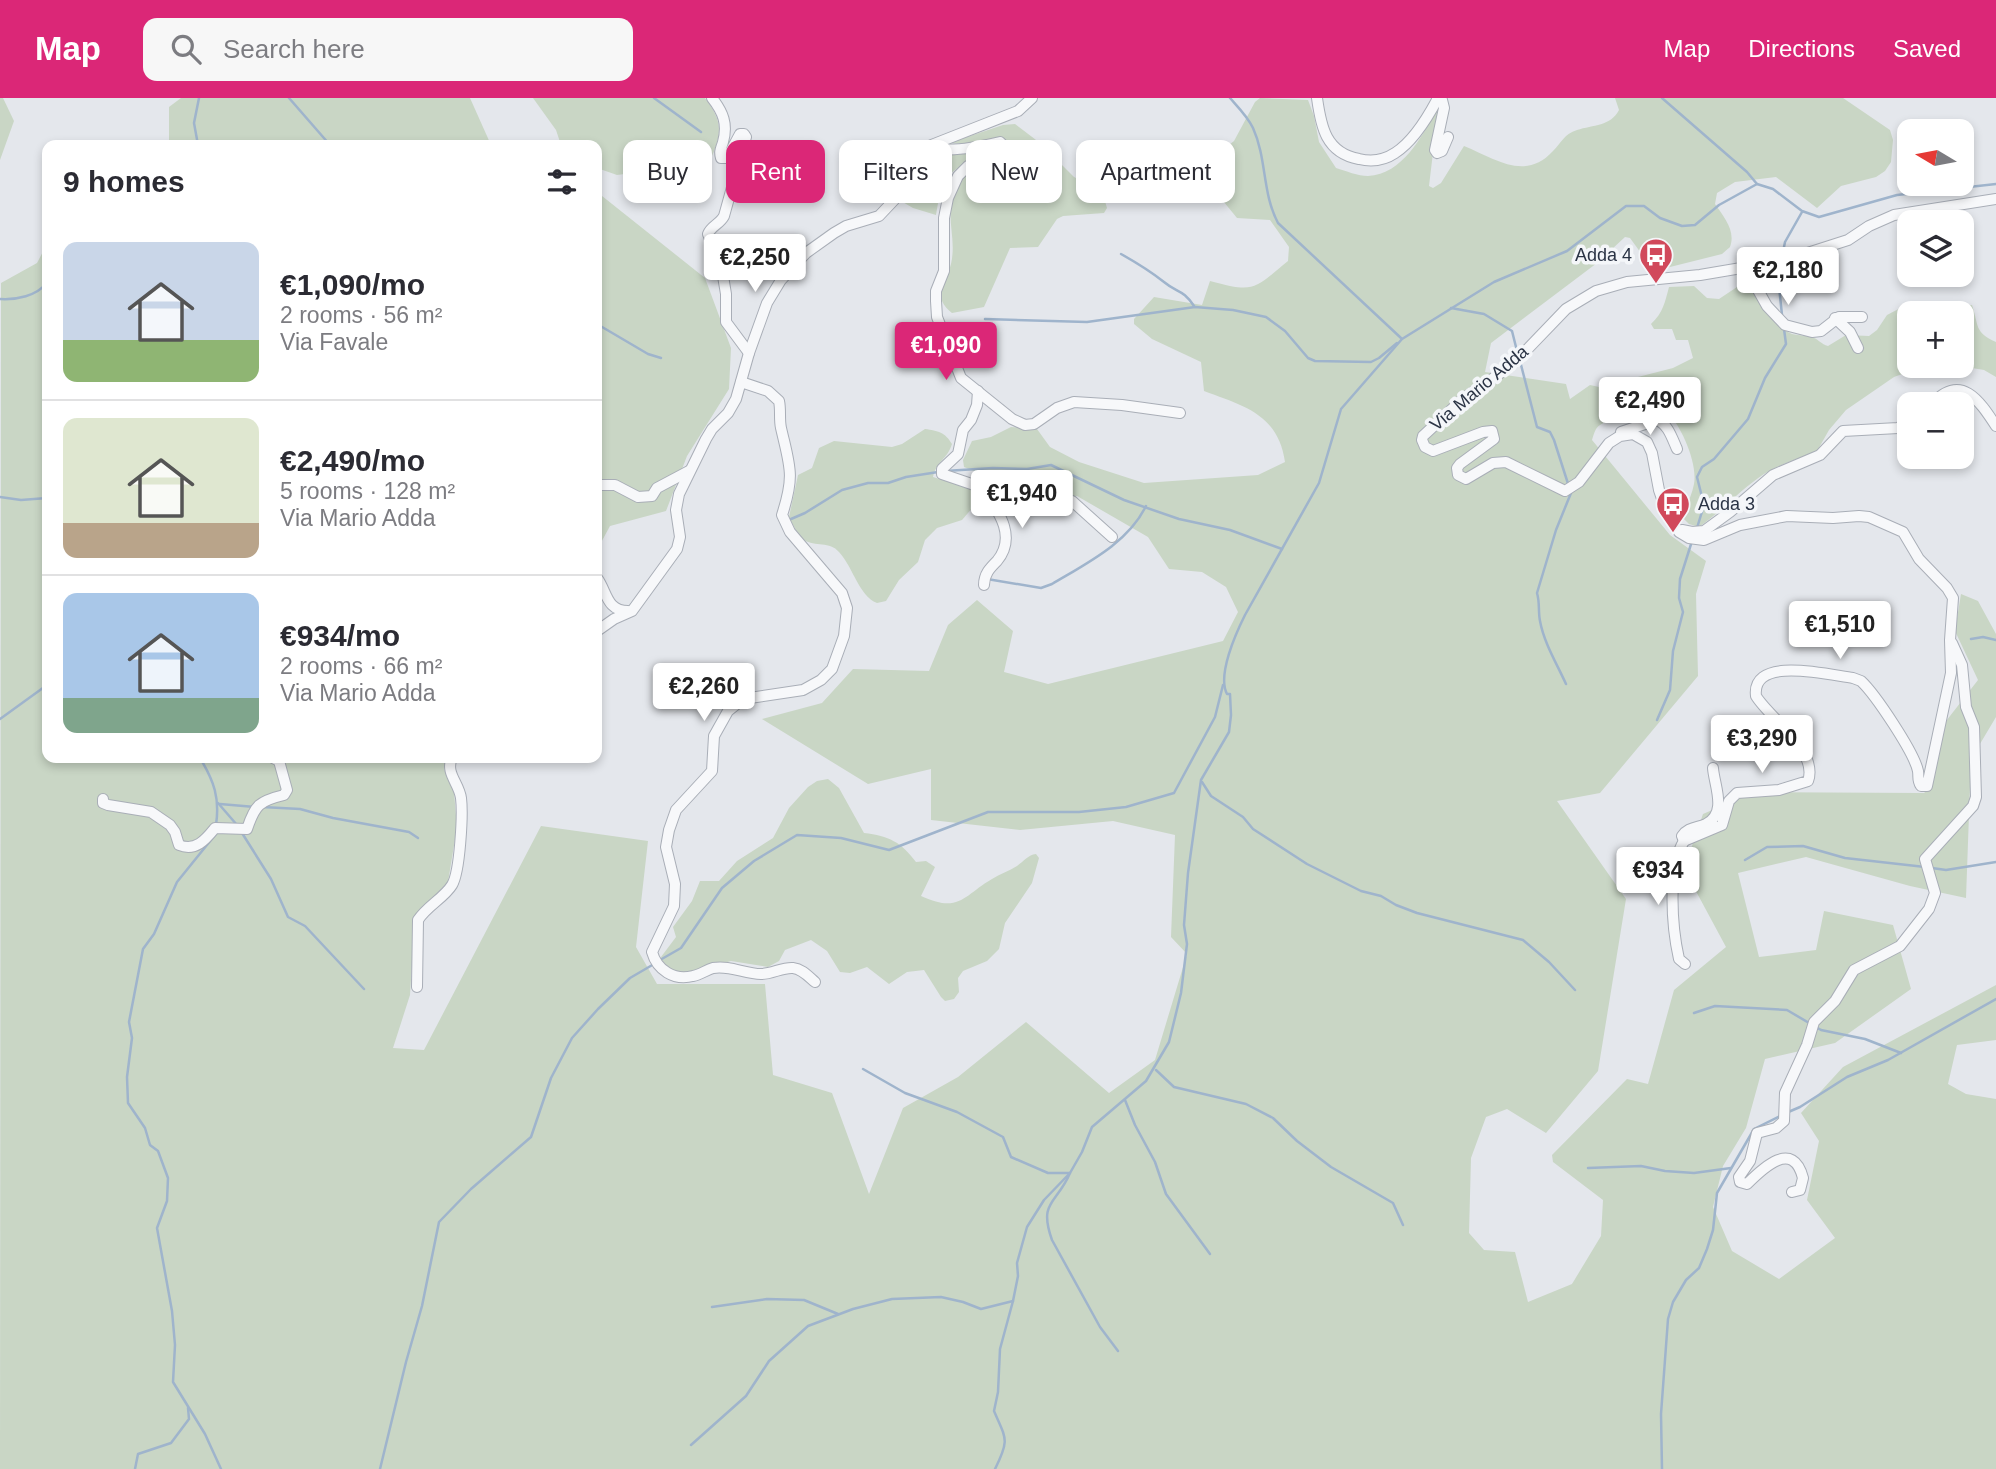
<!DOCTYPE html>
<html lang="en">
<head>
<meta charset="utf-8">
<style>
	:root { --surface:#fff; --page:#f7f7f7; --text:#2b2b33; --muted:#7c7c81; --line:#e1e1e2; --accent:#db2777 }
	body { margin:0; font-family:Arial,sans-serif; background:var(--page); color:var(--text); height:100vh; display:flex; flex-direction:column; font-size:26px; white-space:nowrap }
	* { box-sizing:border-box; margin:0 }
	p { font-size:23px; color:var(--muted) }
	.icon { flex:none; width:38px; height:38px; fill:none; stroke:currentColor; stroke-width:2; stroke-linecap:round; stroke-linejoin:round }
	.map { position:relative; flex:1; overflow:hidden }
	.sheet { position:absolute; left:42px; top:42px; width:560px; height:623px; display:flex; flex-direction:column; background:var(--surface); border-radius:14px; box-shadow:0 4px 10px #0003 }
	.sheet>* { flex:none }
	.banner { position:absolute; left:623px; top:42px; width:665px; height:63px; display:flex; gap:14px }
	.needle { width:46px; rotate:280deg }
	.tools { position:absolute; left:1897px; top:21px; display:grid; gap:14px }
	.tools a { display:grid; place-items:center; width:77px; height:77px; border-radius:14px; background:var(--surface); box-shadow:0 4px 10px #0003; font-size:35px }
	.price { position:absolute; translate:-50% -60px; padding:0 16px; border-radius:7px; background:#fff; color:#222; font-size:23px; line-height:46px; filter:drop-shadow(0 2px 4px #0008) }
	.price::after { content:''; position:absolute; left:50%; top:42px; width:21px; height:16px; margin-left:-10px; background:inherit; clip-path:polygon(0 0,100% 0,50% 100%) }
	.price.current { background:var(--accent); color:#fff }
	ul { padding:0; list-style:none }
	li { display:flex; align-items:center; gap:21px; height:175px; padding:0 21px }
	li+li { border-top:2px solid var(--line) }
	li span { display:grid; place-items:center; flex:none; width:196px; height:140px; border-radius:14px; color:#555 }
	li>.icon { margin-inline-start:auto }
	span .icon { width:84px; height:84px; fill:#fffc; stroke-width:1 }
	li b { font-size:30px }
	h2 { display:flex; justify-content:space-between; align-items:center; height:84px; padding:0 21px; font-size:30px }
	.tag { padding:0 24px; border-radius:14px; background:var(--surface); box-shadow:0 4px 10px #0003; font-size:24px; line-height:63px }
	.tag.current { background:var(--accent); color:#fff }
	header { display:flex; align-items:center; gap:42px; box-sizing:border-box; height:98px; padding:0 35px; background:var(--accent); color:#fff }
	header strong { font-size:33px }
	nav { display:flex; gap:38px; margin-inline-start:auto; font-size:24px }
	.search { width:490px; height:63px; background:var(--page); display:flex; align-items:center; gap:18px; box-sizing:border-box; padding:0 24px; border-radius:14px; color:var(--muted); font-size:26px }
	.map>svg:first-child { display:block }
</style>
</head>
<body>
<header>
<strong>Map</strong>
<div class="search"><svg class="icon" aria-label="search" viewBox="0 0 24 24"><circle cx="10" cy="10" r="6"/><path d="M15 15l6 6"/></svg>Search here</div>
<nav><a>Map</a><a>Directions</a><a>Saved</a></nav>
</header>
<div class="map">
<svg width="1996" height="1371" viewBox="0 0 1996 1371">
	<rect width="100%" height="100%" fill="#e4e7ec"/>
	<g fill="#c9d6c5">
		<path d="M 0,0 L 3,0 L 14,23 L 0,62 Z"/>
		<path d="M 181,0 L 470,0 L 491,47 L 169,47 L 169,9 Z"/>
		<path d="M 533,0 L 705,0 C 724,25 722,36 709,65 L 617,77 L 597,70 L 597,47 L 561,47 L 556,32 Z"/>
		<path d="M 1260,0 L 1308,2 L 1314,18 L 1319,44 L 1336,70 C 1346,73 1358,78 1368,78 C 1403,76 1421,39 1437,12 L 1441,18 L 1434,46 L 1429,88 L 1433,90 L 1441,85 L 1464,48 C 1494,60 1525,84 1553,53 C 1562,44 1564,36 1577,32 C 1593,27 1611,28 1619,12 L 1615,0 L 1843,0 L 1890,32 L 1893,42 L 1891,64 L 1885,73 L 1876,79 L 1841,88 L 1817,110 L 1776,79 L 1735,84 L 1717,95 L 1715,106 C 1724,119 1736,133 1730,149 L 1722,156 L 1654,173 L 1630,140 L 1625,139 L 1597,165 L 1491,245 L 1485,274 L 1566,286 L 1570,301 L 1590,287 L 1599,289 L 1673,270 L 1693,260 L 1688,242 L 1676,242 L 1672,231 L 1654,231 L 1651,226 C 1663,215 1665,204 1669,189 L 1694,188 L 1707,200 L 1719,201 L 1749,181 C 1759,201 1770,227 1792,236 C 1799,238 1807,237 1814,240 C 1819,242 1821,246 1828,248 L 1846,237 L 1869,238 L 1877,232 L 1887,217 L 1910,205 L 1936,209 L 1972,207 C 1979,228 1974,234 1996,244 L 1996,279 L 1984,272 L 1960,268 L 1962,268 L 1962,215 L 1909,215 L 1909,268 L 1924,268 L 1894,279 L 1846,312 L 1829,332 L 1816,355 C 1798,360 1780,366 1764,376 C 1741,391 1722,413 1699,429 L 1689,426 L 1682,419 C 1686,409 1692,397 1694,386 C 1698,365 1681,328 1667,313 C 1653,312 1642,320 1628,322 C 1618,323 1609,321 1600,327 C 1595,330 1594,336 1592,342 L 1670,437 L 1706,463 L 1696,496 L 1698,578 L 1600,695 L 1557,703 L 1626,801 L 1598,973 L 1546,1035 L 1507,1011 L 1486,1019 L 1471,1060 L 1469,1135 L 1484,1152 L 1515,1154 L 1528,1204 L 1572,1186 L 1601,1138 L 1603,1102 L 1553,1064 L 1552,1057 L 1627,981 L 1648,986 L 1674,892 L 1726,849 L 1684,771 L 1703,716 L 1754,694 L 1924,695 L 1930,690 L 1943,627 L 1978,582 L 1955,533 L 1961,496 L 1978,503 L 1996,536 L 1996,619 L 1971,661 L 1966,800 L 1910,788 L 1806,759 L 1738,775 L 1759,859 L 1816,852 L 1824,813 L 1893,827 L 1911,891 L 1835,945 L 1765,961 L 1746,1030 L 1723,1068 L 1713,1109 L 1732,1153 L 1779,1181 L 1835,1140 L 1807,1102 L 1819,1043 L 1801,1015 L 1843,969 L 1996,887 L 1996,942 L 1957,947 L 1948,986 L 1966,996 L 1996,1001 L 1996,1371 L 0,1371 L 1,185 L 37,165 L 47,146 L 47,660 L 449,660 L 444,671 L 454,694 L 457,729 L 448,784 L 415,819 L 410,897 L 393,950 L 424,952 L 541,728 L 648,743 L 636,849 L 657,886 L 765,886 L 773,977 L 832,995 L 869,1096 L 903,1010 L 958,979 L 1026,924 L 1109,995 L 1155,962 L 1187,856 L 1171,839 L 1175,737 L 1113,723 L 1020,732 L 931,722 L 931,671 L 868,686 L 762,621 L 822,605 L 853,571 L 929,573 L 948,527 L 977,502 L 1013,533 L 1004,574 L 1048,586 L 1223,543 L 1238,514 L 1226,489 L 1202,474 L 1169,471 L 1148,439 L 1077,398 L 1025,396 L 1007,386 L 964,369 L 963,362 L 972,343 L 991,339 L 1011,329 L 1037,331 L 1050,349 L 1079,364 L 1144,385 L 1258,377 L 1285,364 C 1278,316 1244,308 1204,293 L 1201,264 L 1152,241 L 1134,226 L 1134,221 L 1154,199 L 1202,207 L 1210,183 C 1255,195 1253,192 1288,163 L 1289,149 L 1270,122 L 1237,120 L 1201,76 L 1204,67 L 1234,43 L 1255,4 Z"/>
		<path d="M 1015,26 L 1040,45 L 1074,79 L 1102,93 L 1107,110 L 1104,115 L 1063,118 L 1057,121 L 1038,149 L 1010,150 L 984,209 L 952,215 C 948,212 944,208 942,203 C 939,190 948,178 951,166 C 958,135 940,113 961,81 C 973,61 998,70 1010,52 L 1007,44 L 965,46 L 949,45 L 1003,27 Z"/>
		<path d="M 932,54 C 949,59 964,51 980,57 C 946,76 943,77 936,117 L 913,110 L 901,103 L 921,63 Z"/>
		<path d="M 597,94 L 705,180 L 731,250 L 729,291 L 687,358 L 666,413 L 610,428 L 597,452 Z"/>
		<path d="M 925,331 C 938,333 945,334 952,346 C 947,362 937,362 933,379 L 975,392 L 977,395 L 974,408 L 962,422 L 937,430 L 925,442 L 918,464 L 899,482 L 886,503 L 877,505 C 859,498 853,469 839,454 C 830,443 815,449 804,442 C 797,436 793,427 789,419 L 798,377 L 812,370 L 819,350 L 834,343 L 892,349 L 902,346 Z"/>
		<path d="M 828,681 L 839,690 L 864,735 C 889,738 901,744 916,764 L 926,763 L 935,769 L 921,798 C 960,816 964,797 992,781 C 1000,776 1009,773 1017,768 C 1024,763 1028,757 1036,756 L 1039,760 L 1032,785 L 1005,825 L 999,851 L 987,863 L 963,873 L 958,880 L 959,894 L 954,901 L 945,903 L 941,899 L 924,872 L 907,874 L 889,886 L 867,869 L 850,875 L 840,874 L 827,853 L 811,842 L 785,852 L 779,863 L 768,869 L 731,863 L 683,876 L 665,869 L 661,859 L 676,839 L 673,829 L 692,803 L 700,783 L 719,783 L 737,763 L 773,740 L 789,710 L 808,689 L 817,683 Z"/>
	</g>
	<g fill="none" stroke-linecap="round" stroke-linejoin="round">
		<g stroke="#9fb4cc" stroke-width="2.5">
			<path d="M 289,0 L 330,47"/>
			<path d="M 654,0 L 701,34"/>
			<path d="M 1230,0 C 1238,9 1248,19 1253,30 C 1267,61 1262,95 1278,125 L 1401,240"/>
			<path d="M 1662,0 L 1747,74 L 1757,86"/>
			<path d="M 198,47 L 194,25 L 199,0"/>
			<path d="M 1121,156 C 1137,165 1150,173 1164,184 C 1177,195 1183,191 1194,208"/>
			<path d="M 1782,159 L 1785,144 L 1802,114"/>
			<path d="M 1781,165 L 1778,179 L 1782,217"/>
			<path d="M 0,201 C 17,202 36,198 47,185"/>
			<path d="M 1451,210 L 1484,216 L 1512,233 L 1518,257"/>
			<path d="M 985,221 L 1087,224 L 1195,209 L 1233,212 L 1266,219 L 1285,233 L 1308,260 L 1315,263 L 1371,264 L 1379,260 L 1397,245"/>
			<path d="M 597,226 L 648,256 L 661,260"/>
			<path d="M 1520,263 L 1537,329 L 1550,334 L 1554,342 L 1571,395 L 1556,432 L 1537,495 C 1540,505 1538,513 1540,523 C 1544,545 1557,566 1566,586"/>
			<path d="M 945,373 L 993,370 L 1027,371 L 1051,367 L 1124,402 L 1179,421 L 1230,432 L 1282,451"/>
			<path d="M 0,399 L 21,402 L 47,400"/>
			<path d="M 791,421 L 805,415 L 842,392 L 868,385 L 888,385 L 906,379 L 938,374"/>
			<path d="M 1697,430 L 1704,407 L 1697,379 L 1702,369 L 1714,361 L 1748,321 L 1765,280 L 1786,246 L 1784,231"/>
			<path d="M 987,481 L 1041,490 L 1052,486 C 1087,465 1128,445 1146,408"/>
			<path d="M 1971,541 L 1983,539 L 1996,542"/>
			<path d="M 0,621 L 47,587"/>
			<path d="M 1657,622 L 1670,592 L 1673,553 L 1683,514 L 1679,500 L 1680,481 L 1692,443"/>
			<path d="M 200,660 C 214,683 220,700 216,727"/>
			<path d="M 1202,684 L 1211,698 L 1243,719 L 1253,731 L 1307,766 L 1361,793 L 1381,798 L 1396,807 L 1417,815 L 1523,842 L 1549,864 L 1575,892"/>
			<path d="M 218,705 L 237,727"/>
			<path d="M 220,706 L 255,709"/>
			<path d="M 262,709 L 300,711 L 333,720 L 409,734 L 418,740"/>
			<path d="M 242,735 L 271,781 L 288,819 L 305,828 L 364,891"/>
			<path d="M 215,737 L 177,784 L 154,836 L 143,851 L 129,924 L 132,940 L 127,979 L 128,1005 L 145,1030 L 150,1047 L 158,1053 L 168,1080 L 167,1103 L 157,1130 L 172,1213 L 175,1247 L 173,1284 L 205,1336 L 221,1371"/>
			<path d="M 1745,762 L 1767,749 L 1803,748 L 1845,760 L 1925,769"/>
			<path d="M 1932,770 L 1946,772 L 1996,764"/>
			<path d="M 660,862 L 681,850 L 722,790 L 754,763 L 797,737 L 841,740 L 889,752 L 988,714 L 1079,714 L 1126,709 L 1174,695 L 1215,619 L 1223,587"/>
			<path d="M 1694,915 L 1715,908 L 1787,912 L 1821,932 L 1865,941 L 1901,955"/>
			<path d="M 863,971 L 905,995 L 957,1014 L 1003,1039 L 1011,1059 L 1048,1075 L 1070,1075 C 1057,1106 1038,1103 1052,1142 L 1100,1229 L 1118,1253"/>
			<path d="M 1156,972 L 1174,989 L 1246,1006 L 1273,1020 L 1297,1043 L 1331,1069 L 1393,1105 L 1403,1127"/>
			<path d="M 1125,1002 L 1135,1027 L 1155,1064 L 1166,1096 L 1210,1156"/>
			<path d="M 1786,1015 L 1800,1009 L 1847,979 L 1888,962 L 1996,901"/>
			<path d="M 1588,1070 L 1641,1068 L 1665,1073 L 1694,1075 L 1731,1070"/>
			<path d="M 712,1209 L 767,1201 L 804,1202 L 838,1216"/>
			<path d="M 691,1347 L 746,1298 L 769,1263 L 808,1228 L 853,1211 L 892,1201 L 941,1199 L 963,1204 L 981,1211 L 1013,1203"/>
			<path d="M 135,1371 L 138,1356 L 171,1345 L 189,1321 L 188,1310"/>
			<path d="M 380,1371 L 406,1264 L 422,1208 L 439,1124 L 471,1091 L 531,1039 L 551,980 L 572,940 L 598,911 L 630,880 L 654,866"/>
			<path d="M 995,1371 C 1010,1341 1006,1341 994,1313 L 998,1294 L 1000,1251 L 1013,1203 L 1018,1178 L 1017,1165 L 1027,1129 L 1044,1102 L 1070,1075 L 1082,1054 L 1092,1029 L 1146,983 L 1169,944 L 1181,895 L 1187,846 L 1184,827 L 1188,775 L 1201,682 L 1229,634 L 1231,617 L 1230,596 L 1227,596 C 1217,577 1236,535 1245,517 L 1319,385 L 1341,311 L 1402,241 L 1494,184 L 1567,153 L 1626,108 L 1644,108 L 1660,120 L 1682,128 L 1695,127 L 1719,107 L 1757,86 L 1773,91 L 1802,113 L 1819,119 L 1897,97 L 1996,86"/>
			<path d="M 1662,1371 L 1661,1316 L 1668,1221 L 1673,1204 L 1686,1182 L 1699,1170 L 1707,1151 L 1713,1132 L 1717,1095 L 1754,1031 L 1780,1018"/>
		</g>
		<g stroke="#a9aeb7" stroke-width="12">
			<g id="minor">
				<path d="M 712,0 C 723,14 728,26 723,44 C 721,51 719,53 721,60 L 727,60 L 740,36 L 744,36 L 746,39 L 724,118 C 720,126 711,128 708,136 L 721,166 L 726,196 L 726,224 L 749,255"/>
				<path d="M 1317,0 C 1321,29 1326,55 1359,61 C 1372,64 1383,63 1395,55 C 1414,43 1428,19 1438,0"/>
				<path d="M 1437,1 L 1442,2 L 1444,10 L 1435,52 L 1437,55 L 1442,53 L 1448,39"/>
				<path d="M 930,48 C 945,56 983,48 1000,44 L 1006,50 L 1001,57 L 968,68 L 958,78 L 948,100 L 944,120 L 944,173 L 936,193 L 936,203 L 937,219 L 961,280 L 1012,321 L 1025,327 L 1034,326 L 1057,310 L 1074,304 L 1122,307 L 1180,315"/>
				<path d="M 1759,167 L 1758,192 L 1767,208 L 1785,227 L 1812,234 L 1821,233 L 1839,219 L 1862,219"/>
				<path d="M 1835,220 L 1850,234 L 1858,250"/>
				<path d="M 741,284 L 768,293 L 779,303 C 781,312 779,321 781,330 C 790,369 795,377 782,417 L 790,434 L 842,495 L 847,510 L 844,538 L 832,571 L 821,582 L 803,592 L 743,601 L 728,613 L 714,638 L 712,673 L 676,712 L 669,732 L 666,749 L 675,786 L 674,808 L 652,854 C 657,872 674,883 693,878 C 700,877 706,872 713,870 C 730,867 745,876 761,876 C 772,876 783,869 793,870 C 802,871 808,878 815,884"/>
				<path d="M 978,293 L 977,307 L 971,322 L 963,332 L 958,356 L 942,371 L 942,376 L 989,392 L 1000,404 L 1014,412 L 1021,413 L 1044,400 L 1072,403 L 1112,439"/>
				<path d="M 1932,306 C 1961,275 1979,302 1996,328"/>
				<path d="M 1621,334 L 1657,322 C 1668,326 1672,340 1677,351"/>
				<path d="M 597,387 L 615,387 L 638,399 L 652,398 L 657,390 L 689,373"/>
				<path d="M 984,392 C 999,414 1017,439 997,463 C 990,470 984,476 984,487"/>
				<path d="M 1682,432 L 1692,434 L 1704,433 L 1730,414 L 1773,377 L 1820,357 L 1843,333 L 1898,330 L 1909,323"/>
				<path d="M 597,480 C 607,493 606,513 628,513"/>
				<path d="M 597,533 L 614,521 L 632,513 L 677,451 L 680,439 L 676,412 L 679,396 L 706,341 L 712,331 L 728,315 L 736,301 L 749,255 L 767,205 L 781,182 L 806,155 L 834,135 L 846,128 L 879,118 L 896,100 L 919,58 L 929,48 L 1018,13 L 1032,0"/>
				<path d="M 1713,670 C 1714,687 1728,715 1706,726 C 1697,730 1688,729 1682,738 L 1684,743 L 1722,727 L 1729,703 L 1737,695 L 1779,692 L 1808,683 C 1819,653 1769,620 1756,598 C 1751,557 1829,577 1853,580 L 1861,583 C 1875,596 1914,654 1918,673 C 1919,680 1917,682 1921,688 L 1927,688 L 1951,575 L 1950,542 L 1953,500 L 1947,490 L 1919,461 L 1903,434 L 1869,419 L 1859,418 L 1833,420 L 1787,418 L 1740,427 L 1704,442 L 1689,440 L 1679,434 L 1668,418 L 1659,392 L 1652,355 L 1647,344 L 1633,336 L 1620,338 L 1609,345 L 1579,384 L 1565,393 L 1506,364 L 1493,365 L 1466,381 L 1458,377 L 1457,370 L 1460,366 L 1494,341 L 1492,333 L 1483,334 L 1433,353 L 1425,349 L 1422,342 L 1423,338 L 1464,300 L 1491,282 L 1516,263 L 1566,211 L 1596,193 L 1627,184 L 1700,177 L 1759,167 L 1795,159 L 1848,142 L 1869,128 L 1894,117 L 1996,101"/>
				<path d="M 103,701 L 103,705 L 108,707 L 151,714 L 170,727 L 175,734 L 179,747 C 196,754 206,741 215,730 L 247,731 C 255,707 259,703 284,697 L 287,692 L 279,663 L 273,660"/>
				<path d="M 1684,743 C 1667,770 1672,830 1679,861 L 1685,866"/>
				<path d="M 417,889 L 418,822 C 427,808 444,800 452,787 C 460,774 463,716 461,700 C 459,685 445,675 452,660"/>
				<path d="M 1792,1094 L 1800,1092 L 1803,1080 C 1793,1041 1763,1070 1747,1086 L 1740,1084 L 1739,1079 L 1750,1063 L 1757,1035 L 1776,1030 L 1784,1023 L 1785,995 L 1807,947 L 1814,924 L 1835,903 L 1854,872 L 1900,848 L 1929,811 L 1935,795 L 1925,761 L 1973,708 L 1976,699 L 1974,629 L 1966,609 L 1962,567 L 1952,545"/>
			</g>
		</g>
		<use href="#minor" stroke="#f7f8fa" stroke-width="10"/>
	</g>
	<defs>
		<g id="bus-pin" transform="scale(1.75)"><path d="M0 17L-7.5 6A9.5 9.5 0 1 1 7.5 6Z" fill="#d1495b" stroke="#f4f6f9"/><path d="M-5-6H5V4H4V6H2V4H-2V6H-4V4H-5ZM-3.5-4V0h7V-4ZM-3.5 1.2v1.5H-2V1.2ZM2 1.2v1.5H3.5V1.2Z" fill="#fff"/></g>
	</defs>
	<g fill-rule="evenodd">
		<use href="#bus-pin" x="1656" y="157"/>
		<use href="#bus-pin" x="1673" y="406"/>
	</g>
	<g text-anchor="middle" stroke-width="7" stroke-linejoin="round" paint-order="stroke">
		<g font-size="18" fill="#2b3445" stroke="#f4f6f9" text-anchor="end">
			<text x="1632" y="163">Adda 4</text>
			<text x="1698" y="412" text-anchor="start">Adda 3</text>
		</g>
		<g font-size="18" fill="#2b3445" stroke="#f4f6f9">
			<text transform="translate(1479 290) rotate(-40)" y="6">Via Mario Adda</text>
		</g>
	</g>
</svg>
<div class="tools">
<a><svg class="needle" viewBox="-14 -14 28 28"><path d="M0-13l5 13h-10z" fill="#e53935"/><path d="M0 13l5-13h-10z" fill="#7c7c81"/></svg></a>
<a><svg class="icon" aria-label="layers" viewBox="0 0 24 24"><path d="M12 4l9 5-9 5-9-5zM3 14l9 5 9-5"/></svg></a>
<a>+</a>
<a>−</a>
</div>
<b class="price" style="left:755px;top:196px">€2,250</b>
<b class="price" style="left:1788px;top:209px">€2,180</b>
<b class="price current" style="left:946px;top:284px">€1,090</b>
<b class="price" style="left:1650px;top:339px">€2,490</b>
<b class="price" style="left:1022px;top:432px">€1,940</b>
<b class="price" style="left:1840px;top:563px">€1,510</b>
<b class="price" style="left:704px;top:625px">€2,260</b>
<b class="price" style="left:1762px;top:677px">€3,290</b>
<b class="price" style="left:1658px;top:809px">€934</b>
<div class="banner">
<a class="tag">Buy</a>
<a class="tag current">Rent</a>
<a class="tag">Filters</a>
<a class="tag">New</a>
<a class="tag">Apartment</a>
</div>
<section class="sheet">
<h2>9 homes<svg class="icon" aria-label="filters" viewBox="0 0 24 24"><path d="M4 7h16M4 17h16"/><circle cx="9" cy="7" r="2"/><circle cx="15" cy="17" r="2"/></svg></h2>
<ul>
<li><span style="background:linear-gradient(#c9d6e8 70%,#8fb573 0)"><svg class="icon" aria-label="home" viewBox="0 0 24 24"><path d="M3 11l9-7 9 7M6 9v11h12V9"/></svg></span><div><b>€1,090/mo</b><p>2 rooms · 56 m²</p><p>Via Favale</p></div></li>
<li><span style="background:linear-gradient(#dfe7d0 75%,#b9a48a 0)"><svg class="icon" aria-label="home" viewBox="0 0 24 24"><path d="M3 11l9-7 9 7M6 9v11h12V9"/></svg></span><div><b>€2,490/mo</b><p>5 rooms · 128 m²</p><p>Via Mario Adda</p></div></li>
<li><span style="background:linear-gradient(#a9c7e8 75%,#7fa58c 0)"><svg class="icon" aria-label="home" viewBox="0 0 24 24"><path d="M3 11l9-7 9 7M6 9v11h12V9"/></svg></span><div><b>€934/mo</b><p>2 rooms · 66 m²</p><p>Via Mario Adda</p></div></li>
</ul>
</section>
</div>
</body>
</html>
